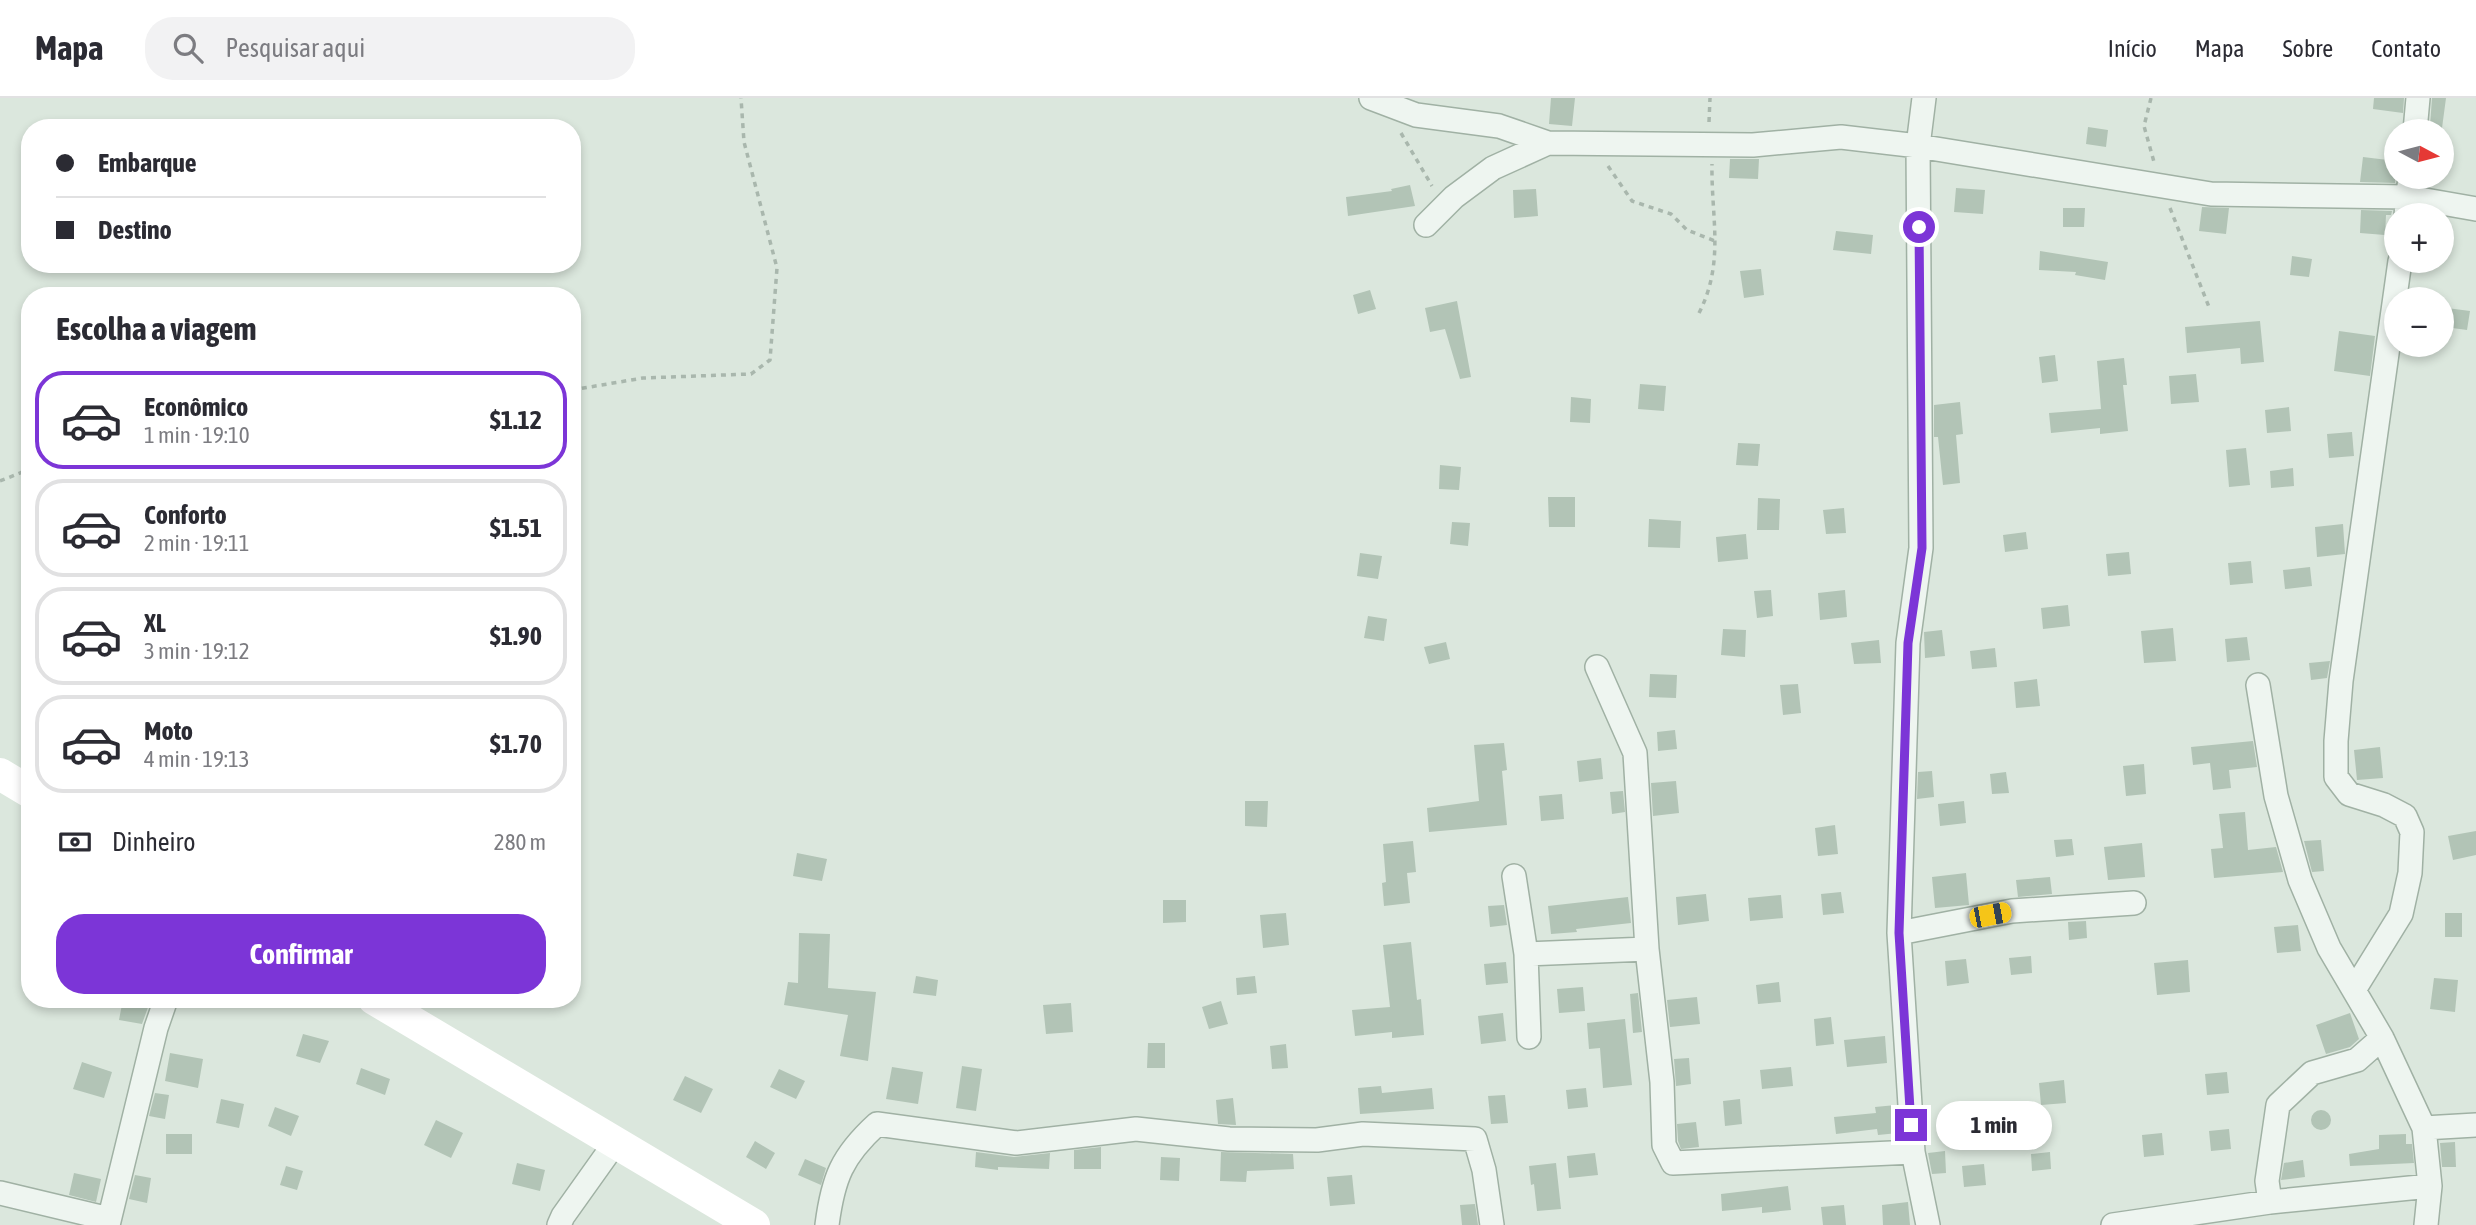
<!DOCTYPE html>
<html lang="pt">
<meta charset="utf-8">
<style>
:root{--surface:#fff;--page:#f2f2f3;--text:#2b2b33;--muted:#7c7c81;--line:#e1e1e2;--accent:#7c35d7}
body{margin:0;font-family:"Asap Condensed",sans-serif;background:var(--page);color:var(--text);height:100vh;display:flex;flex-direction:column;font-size:26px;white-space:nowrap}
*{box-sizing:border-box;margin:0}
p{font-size:23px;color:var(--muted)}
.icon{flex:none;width:38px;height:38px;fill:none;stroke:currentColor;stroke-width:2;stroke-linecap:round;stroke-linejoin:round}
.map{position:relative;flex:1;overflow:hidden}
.side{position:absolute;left:21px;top:189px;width:560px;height:721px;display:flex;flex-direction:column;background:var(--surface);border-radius:28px;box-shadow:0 4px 10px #0003}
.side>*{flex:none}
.guide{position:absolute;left:21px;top:21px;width:560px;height:154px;border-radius:28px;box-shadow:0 4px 10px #0003;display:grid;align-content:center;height:154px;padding:0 35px;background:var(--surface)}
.needle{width:46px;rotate:97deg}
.tools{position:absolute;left:2384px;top:21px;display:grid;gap:14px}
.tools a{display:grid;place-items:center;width:70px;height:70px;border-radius:50%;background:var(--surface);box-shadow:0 4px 10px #0003;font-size:35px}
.end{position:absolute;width:32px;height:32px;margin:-16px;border:9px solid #7c35d7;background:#fff;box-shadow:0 0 0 4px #fff}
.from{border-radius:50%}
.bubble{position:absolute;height:49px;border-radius:24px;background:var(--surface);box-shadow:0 4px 10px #0003;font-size:23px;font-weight:700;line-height:49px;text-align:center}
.car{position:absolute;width:21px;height:42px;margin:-21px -10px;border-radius:9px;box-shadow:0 0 5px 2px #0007;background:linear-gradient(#f5c518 24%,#345 0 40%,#f5c518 0 76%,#345 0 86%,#f5c518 0)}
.guide b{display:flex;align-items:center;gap:24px;height:66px;font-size:26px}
.guide b+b{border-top:2px solid var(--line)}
.guide i{width:18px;height:18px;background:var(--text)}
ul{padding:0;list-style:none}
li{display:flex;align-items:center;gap:21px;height:98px;margin:0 14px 10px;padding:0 21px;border:4px solid var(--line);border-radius:28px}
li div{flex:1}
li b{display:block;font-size:26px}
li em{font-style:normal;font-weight:700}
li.on{border-color:var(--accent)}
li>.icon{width:63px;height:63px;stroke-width:1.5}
h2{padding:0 35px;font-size:32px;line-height:84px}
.pay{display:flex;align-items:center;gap:18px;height:77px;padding:0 35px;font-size:26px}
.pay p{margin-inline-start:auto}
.primary-button{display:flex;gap:14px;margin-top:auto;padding:14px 35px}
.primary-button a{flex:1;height:80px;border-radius:28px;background:var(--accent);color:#fff;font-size:28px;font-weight:700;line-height:80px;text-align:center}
header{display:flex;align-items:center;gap:42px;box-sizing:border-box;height:98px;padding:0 35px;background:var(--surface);border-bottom:2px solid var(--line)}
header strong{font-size:33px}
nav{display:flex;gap:38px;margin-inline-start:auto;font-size:24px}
.search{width:490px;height:63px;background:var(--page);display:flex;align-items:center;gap:18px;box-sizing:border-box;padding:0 24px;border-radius:28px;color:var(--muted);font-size:26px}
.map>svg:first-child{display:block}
.building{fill:#b2c4b6}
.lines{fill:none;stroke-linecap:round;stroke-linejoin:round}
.street-casing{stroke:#a0b1a4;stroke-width:26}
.path{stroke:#a9b7ad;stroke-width:3.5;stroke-dasharray:5 5;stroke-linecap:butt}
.street{stroke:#eef5f0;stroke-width:23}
.secondary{stroke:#fff;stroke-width:32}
.route{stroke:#7c35d7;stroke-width:9}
</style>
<header>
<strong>Mapa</strong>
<div class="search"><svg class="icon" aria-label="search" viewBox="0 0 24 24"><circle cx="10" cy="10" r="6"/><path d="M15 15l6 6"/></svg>Pesquisar aqui</div>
<nav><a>Início</a><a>Mapa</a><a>Sobre</a><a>Contato</a></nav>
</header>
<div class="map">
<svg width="2476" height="1127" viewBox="0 0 2476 1127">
<rect width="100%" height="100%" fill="#dbe7dd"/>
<path class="building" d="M1551,0H1575L1572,28L1549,26Z
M2374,0H2404L2403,15L2373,11Z
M2432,0H2446L2442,30L2430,28Z
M2088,29L2108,32L2106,49L2086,46Z
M2363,59L2396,63L2395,85L2360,84Z
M1730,61H1759L1758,81L1729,80Z
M1410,87L1415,108L1348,118L1346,99L1392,93L1391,91Z
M1956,90L1985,92L1983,116L1954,114Z
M1536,91L1538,118L1514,120L1513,92Z
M2202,109L2229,110L2226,136L2199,133Z
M2063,110H2085L2084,129H2063Z
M2361,112L2392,113L2391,117H2386L2385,137L2360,135Z
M1836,133L1873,137L1871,156L1833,152Z
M2040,153L2108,164L2105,182L2075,177L2076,174L2039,172Z
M2292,158L2312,161L2309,179L2290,177Z
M1761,171L1764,197L1744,200L1740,173Z
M1370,192L1376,211L1358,216L1353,197Z
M1457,203L1471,279L1460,281L1445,231L1430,234L1425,210Z
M2447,210L2470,213L2467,232L2445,229Z
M2260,223L2264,264L2241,266L2240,250L2187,255L2185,229Z
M2339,233L2375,238L2370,278L2334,273Z
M2055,257L2058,283L2042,285L2039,259Z
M2124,260L2127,287H2123L2128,333L2100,336V330L2051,335L2049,315L2101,311L2097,263Z
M2196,276L2199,304L2171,306L2169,278Z
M1640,286L1666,288L1664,313L1638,311Z
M1571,299L1591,301L1590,325L1570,324Z
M1960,304L1963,336L1956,337L1960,385L1943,387L1938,339H1934V307Z
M2289,309L2291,333L2267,335L2265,312Z
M2352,334L2354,358L2329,360L2327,336Z
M1738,345L1760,346L1758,368L1736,367Z
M2246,350L2250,387L2229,389L2226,352Z
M1440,367L1461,369L1459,392L1439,391Z
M2293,370L2294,388L2271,390L2270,373Z
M1548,399H1575V429H1549Z
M1758,400L1780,401L1779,432H1757Z
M1844,410L1846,435L1826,436L1823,412Z
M1649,421L1681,423L1680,450L1648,449Z
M1452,424L1470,425L1468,448L1450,446Z
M2343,426L2345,456L2317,459L2315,429Z
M2026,434L2028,451L2005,454L2003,437Z
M1746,436L1748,461L1718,464L1716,439Z
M2129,454L2131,476L2108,478L2106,456Z
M1360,455L1382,458L1378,481L1357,478Z
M2251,463L2253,485L2230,487L2228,465Z
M2310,469L2312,488L2285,491L2283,472Z
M1771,492L1773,518L1757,520L1754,493Z
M1845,492L1847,519L1820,522L1818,495Z
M2068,507L2070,528L2043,531L2041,510Z
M1368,518L1387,521L1384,543L1364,540Z
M2173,530L2176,563L2144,565L2141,533Z
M1723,531L1746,532L1745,559L1721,557Z
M1942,532L1945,558L1925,560L1924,534Z
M2247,539L2250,562L2227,564L2225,541Z
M1879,542L1881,565L1854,566L1851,545Z
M1446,544L1450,561L1429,566L1424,549Z
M1995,550L1997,569L1972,571L1970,553Z
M2330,563L2327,580L2311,582L2309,565Z
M1650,576L1677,577L1676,600L1649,599Z
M2037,581L2040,608L2016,610L2014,584Z
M1798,586L1801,615L1783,617L1780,587Z
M1675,632L1677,651L1658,653L1657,634Z
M2253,643L2257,669L2229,672L2231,690L2213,692L2210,665L2193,667L2191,649Z
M1504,645L1507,672L1502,673L1507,727L1429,734L1427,710L1479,703L1474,647Z
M2380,649L2383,680L2357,682L2354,652Z
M1601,660L1603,681L1579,684L1577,663Z
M2144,666L2146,696L2126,698L2123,668Z
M1932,673L1934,699L1917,701L1918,674Z
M2006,674L2009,695L1992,696L1990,676Z
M1676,683L1679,715L1653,718L1651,685Z
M1623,693L1625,714L1612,716L1610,694Z
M1562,696L1564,721L1541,723L1539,698Z
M1245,703H1268L1267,729L1245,728Z
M1964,703L1966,725L1940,728L1938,706Z
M2245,714L2248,752L2276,749L2283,774L2214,780L2211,751L2223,750L2219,716Z
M1835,727L1838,756L1818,758L1815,730Z
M2476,733V757L2453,762L2448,738Z
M2072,741L2074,757L2056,759L2054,742Z
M2321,742L2324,773L2312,774L2304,743Z
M1413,743L1416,774L1407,775L1410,805L1384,808L1382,785L1386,784L1383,746Z
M2142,745L2145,779L2108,782L2104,749Z
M797,755L827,761L822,783L793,778Z
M1966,775L1969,807L1935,810L1932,779Z
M2050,779L2052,796L2018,799L2016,782Z
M1841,794L1844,815L1823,817L1821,796Z
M1706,796L1709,823L1678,827L1676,799Z
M1781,797L1783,820L1750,823L1748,800Z
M1628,799L1631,825L1576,831L1577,834L1551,836L1548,808Z
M1163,802H1186V824L1163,825Z
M1504,807L1507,827L1490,829L1488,808Z
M1286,815L1289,847L1263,850L1260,817Z
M2445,815H2462V839H2445Z
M2086,823L2087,840L2069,842L2068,824Z
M2298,827L2301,853L2277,855L2274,829Z
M799,835L830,836L828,890L876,894L868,963L840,958L848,917L784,907L788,884L798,885Z
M1411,844L1417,902L1421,901L1424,937L1392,940V934L1355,938L1352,912L1390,909L1383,847Z
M2031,858L2032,875L2011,877L2009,860Z
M1966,861L1969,885L1947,888L1945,863Z
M2188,862L2190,894L2157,897L2154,865Z
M1506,864L1508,885L1486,887L1484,866Z
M916,878L938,882L936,898L913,895Z
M1255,878L1257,895L1237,897L1236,880Z
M2434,880L2458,882L2455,914L2430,911Z
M1779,884L1781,904L1758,906L1756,887Z
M1583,889L1585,913L1559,915L1557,891Z
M1638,895L1642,934L1633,935L1630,896Z
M1697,899L1700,926L1670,929L1667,902Z
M123,901H151L142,926L119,922Z
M1221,903L1228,926L1209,931L1202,909Z
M1071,905L1073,934L1046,936L1043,907Z
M1503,915L1506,943L1481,946L1478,918Z
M2350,915L2359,941L2350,949L2326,956L2316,927Z
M1831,919L1834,946L1816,948L1814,921Z
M1625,921L1632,987L1603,990L1600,950L1589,951L1587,925Z
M303,936L329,943L320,965L296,958Z
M1885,938L1887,965L1847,969L1844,942Z
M1148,945H1165V970H1147Z
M1286,946L1288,970L1272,971L1270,948Z
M170,955L203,961L198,990L165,983Z
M1689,960L1691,986L1676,988L1674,961Z
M82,964L112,974L104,1000L73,991Z
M962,968L982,971L976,1013L956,1010Z
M892,969L923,974L918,1006L886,1001Z
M1791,969L1793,988L1762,991L1760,972Z
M361,970L390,981L385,997L356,986Z
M779,971L805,983L796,1001L770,989Z
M2227,974L2229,995L2207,997L2205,976Z
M685,978L713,991L701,1015L673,1002Z
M2064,982L2066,1005L2041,1007L2039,985Z
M1381,988L1382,995L1432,990L1434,1011L1360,1016L1358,990Z
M1586,990L1588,1009L1568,1011L1566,992Z
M155,995L169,997L165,1021L149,1018Z
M1505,997L1508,1025L1491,1026L1488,998Z
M1233,1000L1236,1027L1218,1026L1216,1002Z
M221,1001L244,1006L239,1030L216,1025Z
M1740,1001L1742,1026L1725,1028L1723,1003Z
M1896,1007L1898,1035L1878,1037L1877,1031L1836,1036L1834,1019L1876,1015L1875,1009Z
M1988,1008L1991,1032L1971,1034L1968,1009Z
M275,1009L299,1018L291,1038L268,1028Z
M2311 1022a10 10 0 1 1 20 0a10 10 0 1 1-20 0Z
M436,1022L463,1035L451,1060L424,1047Z
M1696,1024L1699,1049L1681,1051L1678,1043L1677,1026Z
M2229,1031L2231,1051L2211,1053L2209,1033Z
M2162,1035L2164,1057L2144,1059L2142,1037Z
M166,1036H192V1056H166Z
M2406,1036V1046H2412L2414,1065L2350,1068L2349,1056L2379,1051V1037Z
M755,1043L775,1055L766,1071L746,1059Z
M2455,1044L2456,1069H2442L2440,1045Z
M1101,1049V1071H1074V1052Z
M1945,1053L1946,1075L1932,1076L1928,1055Z
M976,1054L1014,1059L1050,1055L1049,1071L998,1069V1072L975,1069Z
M1221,1054L1293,1056L1294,1071L1247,1073L1246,1084L1220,1083Z
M2050,1054L2051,1071L2032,1073L2031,1056Z
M1595,1055L1598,1077L1569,1080L1567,1058Z
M1161,1059L1180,1060L1179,1083L1160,1082Z
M805,1061L826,1070L821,1087L798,1077Z
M2303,1062L2305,1079L2281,1082L2284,1065Z
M517,1065L545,1072L540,1093L512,1086Z
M1556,1065L1561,1111L1537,1113L1534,1086L1531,1087L1529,1068Z
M1984,1066L1986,1087L1964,1089L1962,1068Z
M286,1068L303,1073L297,1092L280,1087Z
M74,1075L101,1081L96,1104L69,1097Z
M135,1077L151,1080L147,1105L129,1101Z
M1352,1077L1355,1106L1330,1108L1327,1079Z
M1788,1088L1791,1112L1762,1115V1109L1722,1113L1721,1096Z
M1908,1104L1910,1127H1883L1882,1107Z
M1475,1106L1478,1127H1462L1460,1107Z
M1844,1107L1846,1127H1823L1821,1109Z"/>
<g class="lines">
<defs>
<path id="street" d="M1371,0L1416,17L1499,28L1548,45L1753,47L1841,39L1918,48L2211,96L2408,99L2476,111
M1924,0L1918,48L1921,450L1908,545L1899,835L1913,1054L1928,1127
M2415,33L2418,0
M2406,117L2410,79
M1426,127L1454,99L1493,70L1548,45
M1597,569L1635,655L1647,851L1662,984L1664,1047L1673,1065L1913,1054
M2258,587L2276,698L2300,782L2329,850L2382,940L2424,1030L2430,1088L2426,1127
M1514,778L1526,856L1529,939
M1899,835L2012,813L2134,805
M1526,856L1647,851
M2354,892L2401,816L2410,775L2412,734L2405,718L2384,707L2349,696L2336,679V643L2341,583L2400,163
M2424,1030L2476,1027
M0,1095L109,1121
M2270,1104L2267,1083L2278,1007L2312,975L2357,962L2382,940
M108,1127L156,930L166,901
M559,1127L563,1118L615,1045
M827,1127C833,1080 842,1058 877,1026L1016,1045L1136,1031L1229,1041L1317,1042L1363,1036L1475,1041L1484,1072L1492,1127
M2113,1127L2270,1104L2430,1088"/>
</defs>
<use href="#street" class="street-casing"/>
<path class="path" d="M2151,0L2144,28L2154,64
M1709,24L1710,0
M1401,35L1432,88
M1608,68L1632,103L1671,116L1687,132L1715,143
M2170,110L2209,209
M1699,215C1725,164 1711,120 1712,66
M572,292L643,280L751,276L770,262L777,170L744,44L741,0
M0,383L30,371"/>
<use href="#street" class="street"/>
<path class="secondary" d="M0,676L30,694
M374,901L754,1127"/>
</g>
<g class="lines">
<path class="route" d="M1911,1027L1899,835L1908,545L1922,450L1919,129"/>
</g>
</svg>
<div class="tools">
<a><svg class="needle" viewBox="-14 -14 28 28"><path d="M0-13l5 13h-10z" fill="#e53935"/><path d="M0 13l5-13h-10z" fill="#7c7c81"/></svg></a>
<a>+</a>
<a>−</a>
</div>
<i class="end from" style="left:1919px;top:129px"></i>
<i class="end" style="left:1911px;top:1027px"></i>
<div class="bubble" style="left:1936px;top:1003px;width:116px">1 min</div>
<i class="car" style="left:1990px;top:817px;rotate:79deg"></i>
<div class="guide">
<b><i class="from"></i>Embarque</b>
<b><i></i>Destino</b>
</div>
<section class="side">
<h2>Escolha a viagem</h2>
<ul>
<li class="on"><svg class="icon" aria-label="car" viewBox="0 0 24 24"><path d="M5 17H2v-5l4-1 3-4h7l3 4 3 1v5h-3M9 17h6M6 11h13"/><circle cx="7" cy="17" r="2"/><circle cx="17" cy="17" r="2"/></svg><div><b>Econômico</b><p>1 min · 19:10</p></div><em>$1.12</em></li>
<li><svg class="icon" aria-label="car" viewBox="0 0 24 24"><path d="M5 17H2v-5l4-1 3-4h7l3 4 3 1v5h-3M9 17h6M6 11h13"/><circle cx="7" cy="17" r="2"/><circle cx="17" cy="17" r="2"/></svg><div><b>Conforto</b><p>2 min · 19:11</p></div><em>$1.51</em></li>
<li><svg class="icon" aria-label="car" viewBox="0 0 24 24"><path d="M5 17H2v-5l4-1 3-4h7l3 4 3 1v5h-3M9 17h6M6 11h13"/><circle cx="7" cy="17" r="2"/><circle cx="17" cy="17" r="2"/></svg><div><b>XL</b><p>3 min · 19:12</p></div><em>$1.90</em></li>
<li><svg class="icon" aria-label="car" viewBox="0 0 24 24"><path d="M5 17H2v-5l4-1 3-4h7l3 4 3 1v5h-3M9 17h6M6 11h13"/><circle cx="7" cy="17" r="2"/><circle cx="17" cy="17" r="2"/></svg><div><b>Moto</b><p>4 min · 19:13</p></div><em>$1.70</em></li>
</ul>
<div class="pay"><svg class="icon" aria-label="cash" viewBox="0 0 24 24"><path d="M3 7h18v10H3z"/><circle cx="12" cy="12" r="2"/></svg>Dinheiro<p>280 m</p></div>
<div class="primary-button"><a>Confirmar</a></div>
</section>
</div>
